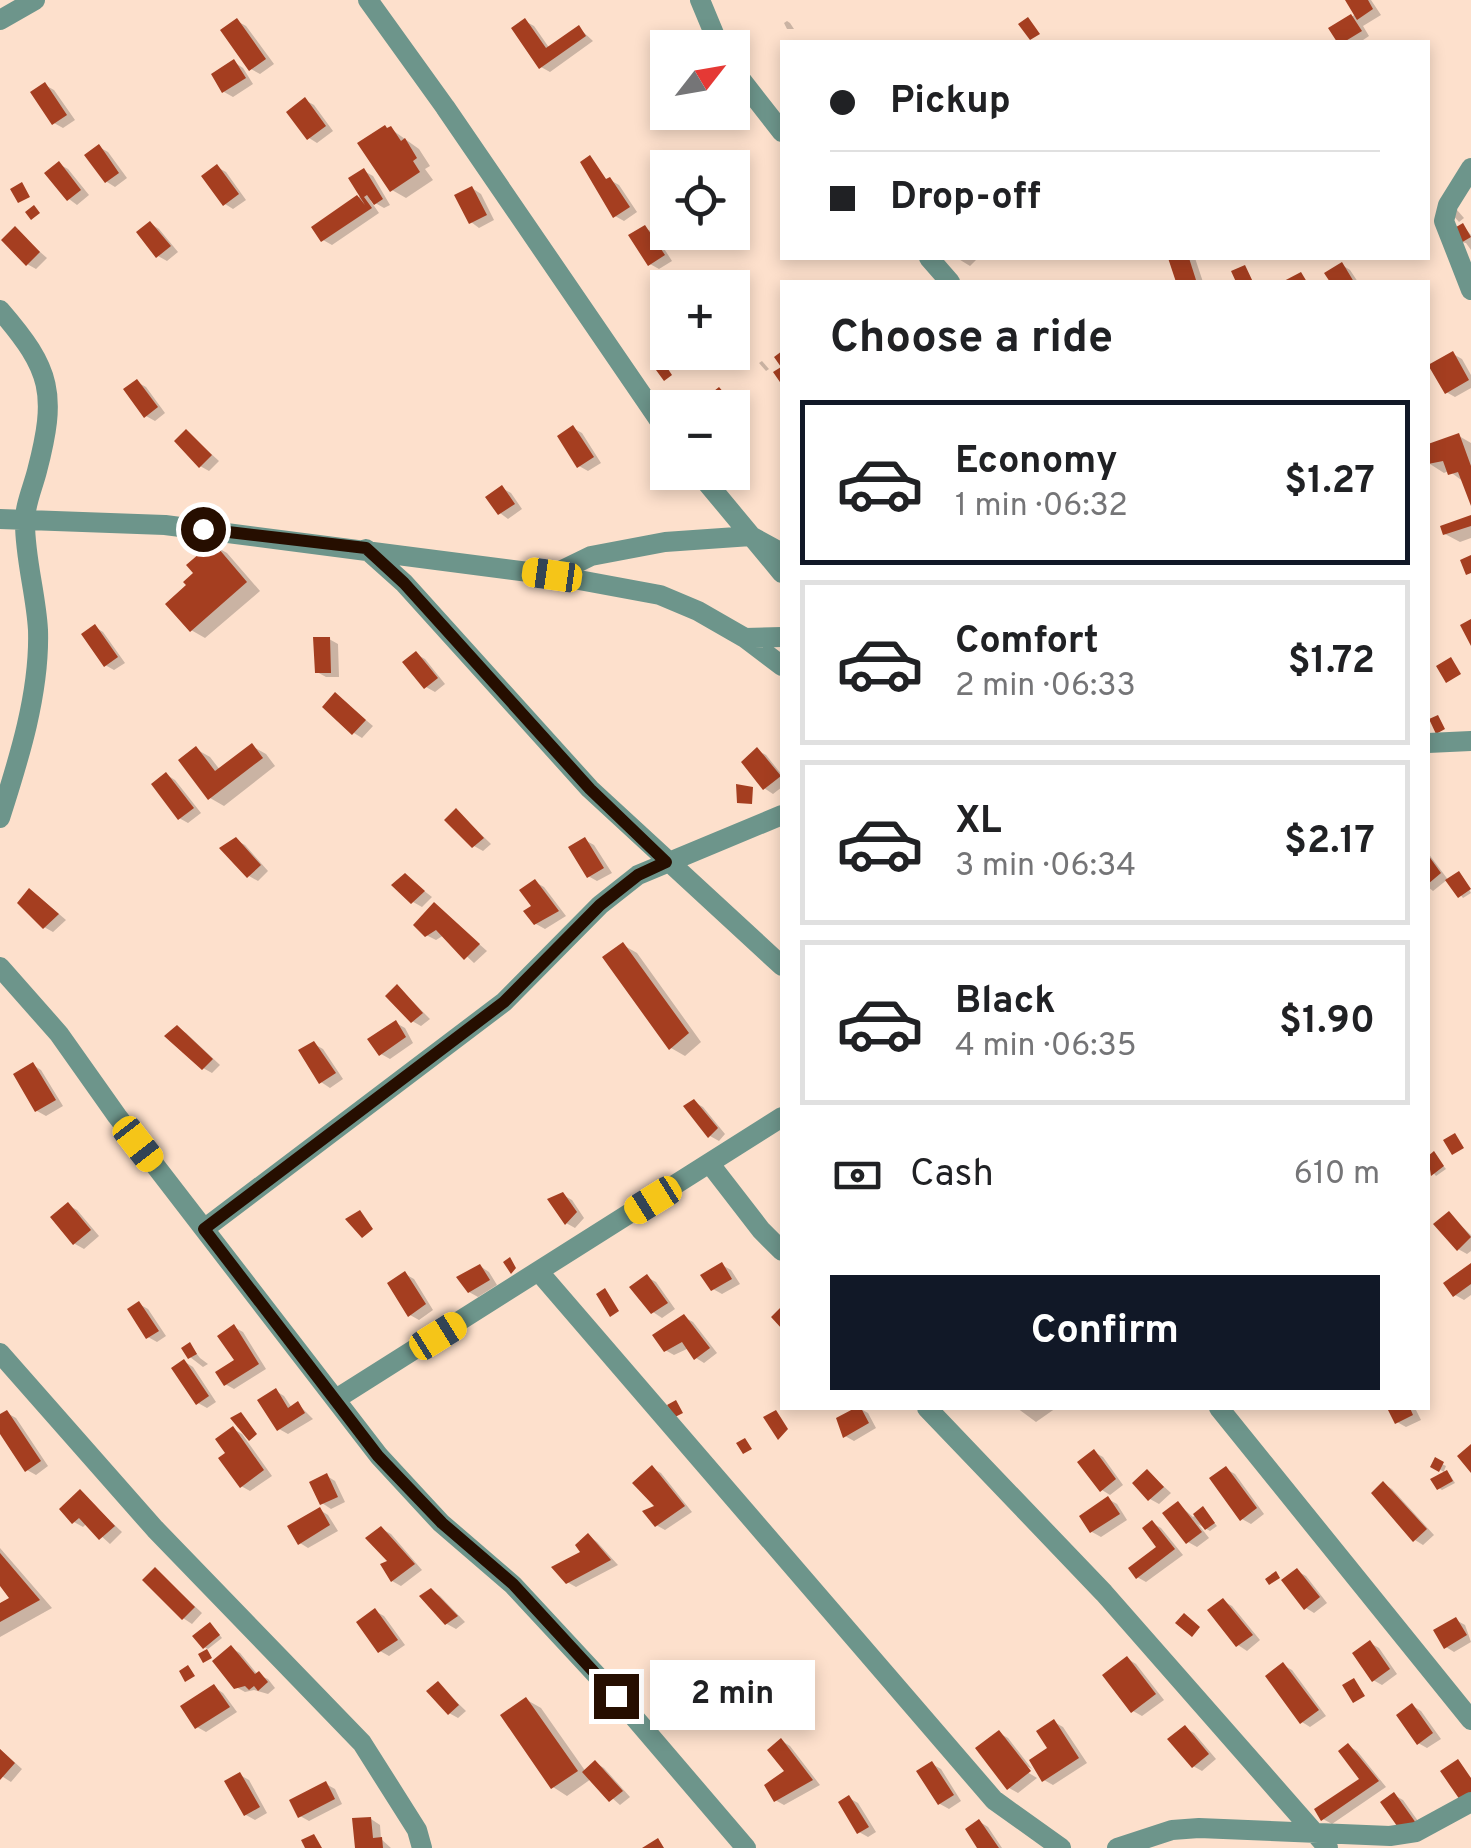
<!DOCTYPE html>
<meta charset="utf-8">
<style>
:root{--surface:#fff;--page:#f2f2f2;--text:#202124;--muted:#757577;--line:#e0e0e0;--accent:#111827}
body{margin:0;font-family:Overpass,sans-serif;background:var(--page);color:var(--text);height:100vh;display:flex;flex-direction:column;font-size:38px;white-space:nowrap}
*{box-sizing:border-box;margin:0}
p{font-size:32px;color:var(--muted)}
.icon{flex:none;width:55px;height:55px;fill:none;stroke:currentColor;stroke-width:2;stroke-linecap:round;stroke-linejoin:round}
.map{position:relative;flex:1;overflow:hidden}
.panel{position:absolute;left:780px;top:280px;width:650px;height:1130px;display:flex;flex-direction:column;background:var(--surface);border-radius:0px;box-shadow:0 5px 15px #0003}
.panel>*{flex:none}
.top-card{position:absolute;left:780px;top:40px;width:650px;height:220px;border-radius:0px;box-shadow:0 5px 15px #0003;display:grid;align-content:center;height:220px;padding:0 50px;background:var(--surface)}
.needle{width:65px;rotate:59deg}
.tools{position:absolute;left:650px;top:30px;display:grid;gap:20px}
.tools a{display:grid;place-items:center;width:100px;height:100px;border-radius:0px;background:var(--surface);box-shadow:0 5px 15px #0003;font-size:50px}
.end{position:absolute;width:45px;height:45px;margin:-22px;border:12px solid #260e00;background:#fff;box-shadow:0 0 0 5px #fff}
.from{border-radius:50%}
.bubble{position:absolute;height:70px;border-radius:0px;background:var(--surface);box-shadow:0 5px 15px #0003;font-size:32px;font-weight:700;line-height:70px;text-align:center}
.car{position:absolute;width:30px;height:60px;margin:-30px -15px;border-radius:12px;box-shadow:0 0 8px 2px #0007;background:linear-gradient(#f5c518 24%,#345 0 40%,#f5c518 0 76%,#345 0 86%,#f5c518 0)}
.top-card b{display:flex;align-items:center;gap:35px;height:95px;font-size:38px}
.top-card b+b{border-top:2px solid var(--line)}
.top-card i{width:25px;height:25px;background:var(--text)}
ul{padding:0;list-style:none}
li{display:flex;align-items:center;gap:30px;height:165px;margin:0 20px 15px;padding:0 30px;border:5px solid var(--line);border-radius:0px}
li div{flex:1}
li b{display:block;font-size:38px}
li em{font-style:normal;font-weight:700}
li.on{border-color:var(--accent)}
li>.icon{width:90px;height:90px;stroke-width:1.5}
h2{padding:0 50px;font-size:45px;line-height:120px}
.pay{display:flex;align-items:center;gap:25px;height:110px;padding:0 50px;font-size:38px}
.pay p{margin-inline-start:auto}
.cta{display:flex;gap:20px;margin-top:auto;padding:20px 50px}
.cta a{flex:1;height:115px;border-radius:0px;background:var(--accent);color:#fff;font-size:40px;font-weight:700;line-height:115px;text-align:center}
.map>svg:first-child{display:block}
.shadow{fill:#0003}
.building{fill:#a53e20}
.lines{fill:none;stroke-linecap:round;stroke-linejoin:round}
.minor{stroke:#6d958b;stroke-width:20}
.route{stroke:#260e00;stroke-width:12}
</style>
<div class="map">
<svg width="1471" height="1848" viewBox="0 0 1471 1848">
<rect width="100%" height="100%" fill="#fde0cc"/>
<path class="shadow" d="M1348,0H1371L1381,15L1363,26L1369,36L1360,42H1340L1332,29L1356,14Z
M237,21L246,26L274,64L260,74L251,69Z
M525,21L534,26L550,49L579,28L593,41L550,72L541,67Z
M787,21L790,23L794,29H787L784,23Z
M234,62L243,68L253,84L233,97L224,92Z
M45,85L54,90L75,120L63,128L54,123Z
M305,100L314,105L333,131L317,143L309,138Z
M391,129L419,149L430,166L425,169L433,180L406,198L392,190Z
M99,147L108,152L127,178L115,187L107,182Z
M590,158L607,181L610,180L619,185L637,212L624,221L615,216Z
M59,164L68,169L89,195L77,205L69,199Z
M217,167L226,172L246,200L233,209L225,204Z
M364,171L373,176L390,205L384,208L370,200L379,213L332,245L323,240L314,227L362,195Z
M472,188L481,194L494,220L479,228L471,222Z
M1457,210L1464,218L1459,222L1451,213Z
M151,224L159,229L178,252L167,261L158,256Z
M1463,226L1471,235V250L1466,243L1461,242Z
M645,228L654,233L672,261L659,269L650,264Z
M15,230L47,258L36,269L27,264Z
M957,258H973L976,260L970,266Z
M1171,258H1195L1203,282H1179Z
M1342,265L1350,270L1358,282H1333L1327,274Z
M1453,354L1462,359L1471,375V388L1455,397L1446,392Z
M762,361L769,369L766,371L759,363Z
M137,382L146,387L165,413L155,421L146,416Z
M720,390L728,395L748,419L737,429L732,426V408Z
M573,428L582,433L601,463L588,471L579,466Z
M187,432L219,461L209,471L200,466Z
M1459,436L1471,443V500L1464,482L1449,471L1444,473L1430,464L1428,456V447Z
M502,488L511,493L522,509L508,519L500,513Z
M1471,518V538L1460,542L1445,534Z
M213,545L227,553L260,591L205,638L191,630L196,573Z
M95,627L103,632L125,663L114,670L105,665Z
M329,639L338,644L339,677H326L317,672Z
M416,654L425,659L445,684L435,692L426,687Z
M336,695L373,726L362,738L354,733Z
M252,746L266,754L275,766L224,806L210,798L196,749L210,757L220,770Z
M757,750L766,755L782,775V787L773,794L764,788Z
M167,775L175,780L201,813L188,823L179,818Z
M457,811L491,844L483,851L474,846Z
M236,840L245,845L268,871L258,881L249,876Z
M585,840L594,845L612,873L597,881L588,876Z
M1428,853L1449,881L1462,876L1471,893L1463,898L1448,879L1433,891L1428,887Z
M405,876L432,897L422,907L413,902Z
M535,882L544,887L566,916L545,929L536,924Z
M38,896L66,920L53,932L44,927Z
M435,905L487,951L474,963L444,935L436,940L426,935Z
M623,945L637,953L701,1042L685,1056L671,1048Z
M398,987L430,1019L421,1026L412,1021Z
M396,1023L405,1028L413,1043L390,1059L381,1054Z
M177,1028L186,1033L220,1065L212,1073L203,1068Z
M314,1044L323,1049L343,1079L330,1088L321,1082Z
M33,1065L41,1070L63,1106L46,1116L37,1111Z
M694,1102L703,1107L725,1134L719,1141L710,1136Z
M1434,1154L1446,1169L1436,1176L1428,1166V1159Z
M563,1195L572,1200L584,1218L575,1228L566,1223Z
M68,1205L77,1210L99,1236L84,1249L75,1244L53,1217Z
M1449,1214L1471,1235V1251L1467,1254L1458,1249Z
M722,1265L731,1270L740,1284L722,1294L713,1289Z
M480,1266L489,1272L497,1285L478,1297L469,1292Z
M1471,1266V1295L1464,1300L1455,1295Z
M405,1274L414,1279L433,1310L419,1320L410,1315Z
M647,1277L656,1282L675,1309L662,1318L653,1312Z
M139,1304L148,1309L166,1336L157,1342L148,1337Z
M684,1317L693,1322L717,1353L704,1363L696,1358L689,1348L674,1355L665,1350Z
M234,1327L243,1332L266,1369L234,1389L225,1384L237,1361Z
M190,1345L200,1358L208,1364L203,1367L190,1357Z
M185,1362L193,1367L216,1402L207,1408L198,1403Z
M276,1391L284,1396L292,1408L298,1404L313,1419L288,1434L279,1429Z
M859,1408L868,1413L876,1428L854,1441L845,1436Z
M1017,1408H1056L1036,1422Z
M1390,1408H1415L1421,1420L1406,1427L1397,1422Z
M7,1413L16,1418L48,1466L36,1475L27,1470L0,1429V1417Z
M233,1429L242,1434L272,1476L250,1491L241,1486L228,1453Z
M1094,1452L1103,1457L1123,1485L1110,1495L1102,1490Z
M1436,1461L1446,1466L1444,1471L1450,1475L1455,1483L1442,1490L1439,1488L1446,1473L1433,1466Z
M652,1468L661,1473L692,1512L665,1530L656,1525L659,1507Z
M1226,1469L1235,1474L1264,1514L1251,1524L1242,1519Z
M1148,1472L1171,1493L1159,1504L1150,1499Z
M327,1476L335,1481L345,1502L331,1509L322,1503Z
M1384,1484L1392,1489L1434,1535L1423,1545L1415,1540Z
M80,1492L122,1532L110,1544L87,1523L83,1527L74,1522Z
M1108,1499L1117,1504L1127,1520L1101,1537L1092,1532Z
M1178,1504L1193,1517L1203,1509L1217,1526L1210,1531L1198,1524L1209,1538L1197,1547L1188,1542Z
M320,1510L328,1515L338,1531L308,1548L300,1543Z
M1152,1523L1161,1528L1183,1555L1146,1582L1137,1577L1160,1547Z
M382,1529L391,1534L422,1570L401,1586L392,1581L391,1562Z
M589,1536L597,1542L618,1565L576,1587L567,1582Z
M0,1548L52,1608L0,1637V1606L13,1598L0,1583Z
M156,1570L202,1613L192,1624L183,1618Z
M1297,1571L1306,1576L1327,1603L1314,1613L1306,1608Z
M432,1591L440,1596L465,1622L456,1629L447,1624Z
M1223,1601L1232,1606L1260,1640L1247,1651L1238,1645Z
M375,1611L384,1616L405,1645L389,1656L380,1651Z
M1456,1620L1465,1625L1471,1642L1454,1652L1446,1647Z
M214,1628L222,1638L208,1649L204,1647Z
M1370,1643L1379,1648L1397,1674L1382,1685L1373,1680Z
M231,1648L240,1653L258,1675L268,1679L275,1688L268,1694L254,1690L245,1692L236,1687Z
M1128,1659L1136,1664L1164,1700L1142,1716L1133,1711Z
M1283,1665L1292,1670L1326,1716L1310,1727L1302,1722Z
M729,1679L738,1684L758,1714L746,1721L738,1716Z
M438,1684L466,1711L458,1718L449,1713Z
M214,1687L223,1693L237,1712L206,1732L197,1727Z
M527,1700L541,1708L586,1772L596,1763L604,1768L630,1797L620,1805L591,1779L567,1796L553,1787Z
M1413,1706L1421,1711L1441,1739L1427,1748L1418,1743Z
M1054,1722L1063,1727L1087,1763L1053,1785L1044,1780Z
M1185,1728L1194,1733L1216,1759L1202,1771L1193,1766Z
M999,1733L1008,1738L1032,1769L1021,1763L1019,1767L1037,1778L1018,1793L1009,1788Z
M782,1741L790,1746L820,1785L784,1805L775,1800L788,1772Z
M1348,1746L1357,1751L1386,1787L1332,1824L1323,1819L1362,1779Z
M0,1749L22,1769L11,1782L0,1775Z
M932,1764L941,1769L961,1801L949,1809L940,1804Z
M240,1775L249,1780L267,1813L255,1820L246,1815Z
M326,1784L335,1789L342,1804L309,1821L300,1816Z
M1394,1795L1403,1800L1423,1828L1413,1836Z
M849,1798L858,1803L876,1832L868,1837L859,1832Z
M371,1819L380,1825L381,1839L391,1848H357Z
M980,1822L988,1827L1002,1848H980Z"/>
<path class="building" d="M1345,0H1368L1373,9L1357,20Z
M1351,14L1362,31L1344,42H1337L1328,28Z
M1028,17L1040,34L1030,40L1018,24Z
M237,18L266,59L249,71L220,30Z
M525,18L546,48L579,25L586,36L539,69L511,28Z
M234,59L246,78L222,93L211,74Z
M45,82L67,115L52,125L30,92Z
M305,97L326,126L307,140L286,112Z
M385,125L387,128L391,126L401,141L405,138L417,158L413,161L420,172L390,192L357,143Z
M99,144L119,173L105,183L84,155Z
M590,155L606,179L610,177L630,207L613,218L580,162Z
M59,161L81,190L67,201L44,173Z
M217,164L239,194L223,206L201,176Z
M364,168L383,199L374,205L367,195L364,197L372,208L321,242L311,227L357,195L365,205L348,178Z
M22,182L30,197L18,203L10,189Z
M472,186L487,215L469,224L454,195Z
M34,205L40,213L31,220L25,212Z
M150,221L171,246L156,258L136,232Z
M1463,223L1471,237L1459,244L1451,230Z
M645,225L665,255L648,266L628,235Z
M15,226L40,252L26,266L1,240Z
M1168,258H1189L1196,280L1176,282Z
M1342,262L1354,282H1330L1324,273Z
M1245,265L1253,282H1236L1231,271Z
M1301,272L1307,282H1282Z
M782,351V385L773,372L781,367L774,357Z
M1453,351L1469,380L1445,394L1428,365Z
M674,352H682L689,361L676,370L667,357Z
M664,363L672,375L664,381L656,370Z
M137,379L158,407L144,418L123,389Z
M719,387L741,413L732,421V408H711L704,399Z
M573,425L594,457L577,468L557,436Z
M186,429L212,455L199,468L174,441Z
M1459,433L1471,466V506L1458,472L1448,475L1443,461L1428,464V444Z
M502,485L515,504L498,515L485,497Z
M1471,515V526L1443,535L1440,526Z
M213,542L247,582L190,632L165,604L186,585L183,582L193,573L186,565Z
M1471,555V573L1466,575L1460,560Z
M1471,619V646L1460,625Z
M95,624L118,657L104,667L81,634Z
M313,637H330L331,673H315Z
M416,651L438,678L424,689L402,662Z
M1451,657L1461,674L1446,683L1436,666Z
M335,692L366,720L352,735L322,707Z
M1438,715L1445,729L1436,734L1429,719Z
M252,743L263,758L208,800L178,760L196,746L215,771Z
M757,747L781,776L763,790L741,762Z
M166,772L194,808L178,820L151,784Z
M736,784L753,787L752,804L737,803Z
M456,808L484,838L472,848L444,820Z
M236,837L261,865L247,878L219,848Z
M585,837L604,868L587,878L568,847Z
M1428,855L1441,873L1428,884Z
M1459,871L1471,889L1458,898L1445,880Z
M405,873L425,891L411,904L391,885Z
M535,879L559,911L534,925L523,911L531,906L519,890Z
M29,888L59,914L43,929L17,903Z
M434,902L480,944L464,960L436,930L425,937L413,925Z
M623,942L689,1033L669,1050L602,957Z
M397,984L423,1013L411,1023L385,996Z
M396,1020L406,1037L379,1056L367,1039Z
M177,1025L213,1059L202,1070L164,1036Z
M314,1041L336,1073L319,1084L298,1050Z
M33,1062L56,1100L35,1112L13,1074Z
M694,1099L718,1128L708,1138L683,1106Z
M1455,1133L1464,1148L1452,1155L1443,1140Z
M1434,1151L1444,1166L1431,1176L1428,1156Z
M563,1192L577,1212L565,1225L547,1199Z
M68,1202L91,1230L73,1245L50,1217Z
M360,1210L373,1229L362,1238L345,1219Z
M1449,1211L1471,1237L1457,1251L1433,1224Z
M510,1257L516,1268L511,1274L503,1262Z
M722,1262L732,1279L711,1291L700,1275Z
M1471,1263V1284L1453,1297L1443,1283Z
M480,1264L490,1280L468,1293L456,1277Z
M405,1271L426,1304L408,1317L387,1283Z
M647,1274L668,1303L651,1314L629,1287Z
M605,1288L619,1311L610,1317L596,1294Z
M139,1301L159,1331L146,1339L127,1309Z
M782,1306V1329L771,1317Z
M684,1314L710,1348L694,1360L682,1342L664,1352L652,1335Z
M234,1324L259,1364L224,1386L215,1372L234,1360L217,1336Z
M190,1342L197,1354L188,1359L181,1348Z
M184,1359L209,1396L196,1405L171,1368Z
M276,1388L288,1408L298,1401L305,1413L277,1431L257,1400Z
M676,1400L683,1413L675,1417L667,1405Z
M855,1408H861L869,1423L843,1438L836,1418Z
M1387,1408H1410L1413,1415L1395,1424Z
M7,1410L41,1461L25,1472L0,1434V1414Z
M776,1410L788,1429L778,1440L763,1417Z
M241,1412L257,1434L249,1441L230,1418Z
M233,1426L264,1470L240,1488L218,1458L225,1453L215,1439Z
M745,1438L752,1449L743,1454L736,1443Z
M1471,1444V1473L1457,1456Z
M1094,1449L1116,1479L1100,1492L1077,1462Z
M1435,1457L1444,1462L1439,1472L1430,1467Z
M652,1465L685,1506L655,1527L642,1511L654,1506L632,1483Z
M1226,1466L1257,1508L1240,1521L1209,1478Z
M1147,1469L1164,1487L1148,1501L1132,1483Z
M1447,1470L1453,1481L1437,1490L1430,1479Z
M327,1473L338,1497L320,1505L309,1482Z
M1383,1481L1427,1529L1413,1542L1371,1493Z
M80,1489L115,1526L99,1540L79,1518L72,1524L59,1509Z
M1108,1496L1120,1514L1090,1533L1079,1516Z
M1178,1501L1202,1532L1186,1544L1162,1513Z
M1203,1506L1215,1523L1205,1530L1193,1514Z
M320,1507L330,1525L298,1545L287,1526Z
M1152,1520L1175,1549L1136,1579L1128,1568L1156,1547L1142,1528Z
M381,1526L415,1564L391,1582L380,1564L387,1561L365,1538Z
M588,1533L611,1560L566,1584L551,1567L580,1552L575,1545Z
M0,1553L40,1600L0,1622V1603L9,1598L0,1586Z
M155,1567L195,1607L182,1620L142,1580Z
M1297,1568L1320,1597L1304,1610L1281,1580Z
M1276,1571L1280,1578L1269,1585L1265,1579Z
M431,1588L458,1616L445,1625L419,1596Z
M1223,1598L1253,1635L1236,1647L1207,1610Z
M375,1608L398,1640L378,1653L356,1622Z
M1184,1613L1200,1627L1192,1637L1175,1623Z
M1456,1617L1467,1635L1444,1649L1433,1630Z
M210,1622L220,1635L203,1649L192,1636Z
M1370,1640L1390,1669L1372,1682L1352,1653Z
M231,1645L255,1674L259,1671L268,1682L258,1691L254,1686L249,1690L245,1686L234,1689L212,1661Z
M207,1649L212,1658L203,1663L198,1654Z
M1127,1656L1156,1694L1131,1713L1102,1675Z
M1283,1662L1319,1710L1300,1724L1265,1676Z
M188,1665L195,1676L185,1682L179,1671Z
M729,1676L750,1709L736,1718L715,1685Z
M1354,1678L1365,1696L1353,1703L1342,1685Z
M438,1681L459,1705L448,1715L426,1691Z
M214,1684L230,1707L195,1729L180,1706Z
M526,1697L578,1771L551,1789L500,1715Z
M1412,1703L1433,1733L1417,1745L1396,1715Z
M1054,1719L1079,1758L1042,1782L1029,1760L1047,1748L1036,1731Z
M1185,1725L1209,1754L1192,1768L1167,1739Z
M999,1730L1031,1771L1007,1790L975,1748Z
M781,1738L813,1780L774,1802L764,1785L784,1771L767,1750Z
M1348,1743L1379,1781L1321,1821L1314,1809L1359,1779L1338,1751Z
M0,1749L15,1763L0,1780Z
M1458,1759L1471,1778V1793L1460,1800L1440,1771Z
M595,1760L623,1791L609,1802L582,1772Z
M932,1761L954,1795L938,1805L916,1771Z
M240,1772L260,1807L244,1816L224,1781Z
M326,1781L335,1799L298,1818L289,1800Z
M1394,1792L1416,1823L1402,1833L1380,1802Z
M849,1795L869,1827L857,1834L838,1802Z
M371,1817L373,1838L382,1837L383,1848H355L352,1818Z
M979,1819L999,1848H977L965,1829Z
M314,1834L322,1848H305L301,1840Z
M658,1838L664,1848H642Z"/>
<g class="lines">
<path class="minor" d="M368,0L445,107L668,433
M700,0L720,48
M0,20L35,0
M732,68L782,132
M1471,168L1448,205L1444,221L1471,290
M929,258L950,282
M0,310C52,370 57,394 37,471C33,487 24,507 25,523C25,559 36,594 38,630C40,692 19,759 0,818
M698,472L782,573
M0,519L165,525L552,575L660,595L698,611L745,638L782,666
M366,549L404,583L590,789L782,966
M552,575L591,556L665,542L751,536L782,553
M745,638L782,637
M1428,743L1471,741
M0,967L59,1034L117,1116L379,1456L441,1523L513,1585L616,1696L746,1848
M710,1164L761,1230L782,1251
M204,1229L504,1002L600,905L638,875L782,815
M539,1272L994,1800L1061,1848
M0,1353L155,1529L362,1743L417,1830L422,1848
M336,1399L782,1117
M927,1408L1104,1593L1328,1848
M1219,1408L1471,1720
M1117,1848L1172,1830L1199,1828L1390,1836L1416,1832L1471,1802"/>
</g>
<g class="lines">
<path class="route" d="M203,529L366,548L404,583L590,789L666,862L638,875L600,905L504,1002L204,1229L378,1456L442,1523L513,1584L616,1696"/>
</g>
</svg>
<div class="tools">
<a><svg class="needle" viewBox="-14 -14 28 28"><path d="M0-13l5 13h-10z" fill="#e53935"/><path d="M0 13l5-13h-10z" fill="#757577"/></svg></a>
<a><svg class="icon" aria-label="locate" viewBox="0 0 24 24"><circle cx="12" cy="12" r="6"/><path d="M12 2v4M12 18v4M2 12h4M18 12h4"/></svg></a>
<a>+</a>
<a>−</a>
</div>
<i class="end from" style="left:203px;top:529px"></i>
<i class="end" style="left:616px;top:1696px"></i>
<div class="bubble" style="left:650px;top:1660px;width:165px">2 min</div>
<i class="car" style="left:552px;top:575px;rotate:278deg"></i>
<i class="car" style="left:138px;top:1144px;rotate:142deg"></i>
<i class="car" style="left:653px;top:1200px;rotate:238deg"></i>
<i class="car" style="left:438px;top:1336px;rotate:58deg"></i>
<div class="top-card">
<b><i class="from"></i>Pickup</b>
<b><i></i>Drop-off</b>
</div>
<section class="panel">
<h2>Choose a ride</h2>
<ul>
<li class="on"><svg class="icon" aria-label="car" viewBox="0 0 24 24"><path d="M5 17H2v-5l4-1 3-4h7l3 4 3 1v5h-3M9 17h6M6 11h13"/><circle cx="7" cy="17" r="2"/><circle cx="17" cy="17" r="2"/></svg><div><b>Economy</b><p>1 min · 06:32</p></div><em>$1.27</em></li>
<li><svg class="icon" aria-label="car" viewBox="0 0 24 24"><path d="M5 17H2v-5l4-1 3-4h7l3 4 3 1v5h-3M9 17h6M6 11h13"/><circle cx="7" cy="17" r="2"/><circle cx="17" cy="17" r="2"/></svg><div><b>Comfort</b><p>2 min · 06:33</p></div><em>$1.72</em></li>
<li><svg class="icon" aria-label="car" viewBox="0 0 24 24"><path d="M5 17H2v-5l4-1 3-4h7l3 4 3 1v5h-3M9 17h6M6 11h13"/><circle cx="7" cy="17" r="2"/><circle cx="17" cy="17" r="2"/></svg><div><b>XL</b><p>3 min · 06:34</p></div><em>$2.17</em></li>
<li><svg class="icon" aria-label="car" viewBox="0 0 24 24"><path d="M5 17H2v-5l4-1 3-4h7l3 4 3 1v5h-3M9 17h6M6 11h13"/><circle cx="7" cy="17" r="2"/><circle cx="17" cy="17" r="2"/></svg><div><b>Black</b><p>4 min · 06:35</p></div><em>$1.90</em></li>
</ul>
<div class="pay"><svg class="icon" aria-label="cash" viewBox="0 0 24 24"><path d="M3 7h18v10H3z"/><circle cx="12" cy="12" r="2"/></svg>Cash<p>610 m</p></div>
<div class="cta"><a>Confirm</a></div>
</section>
</div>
